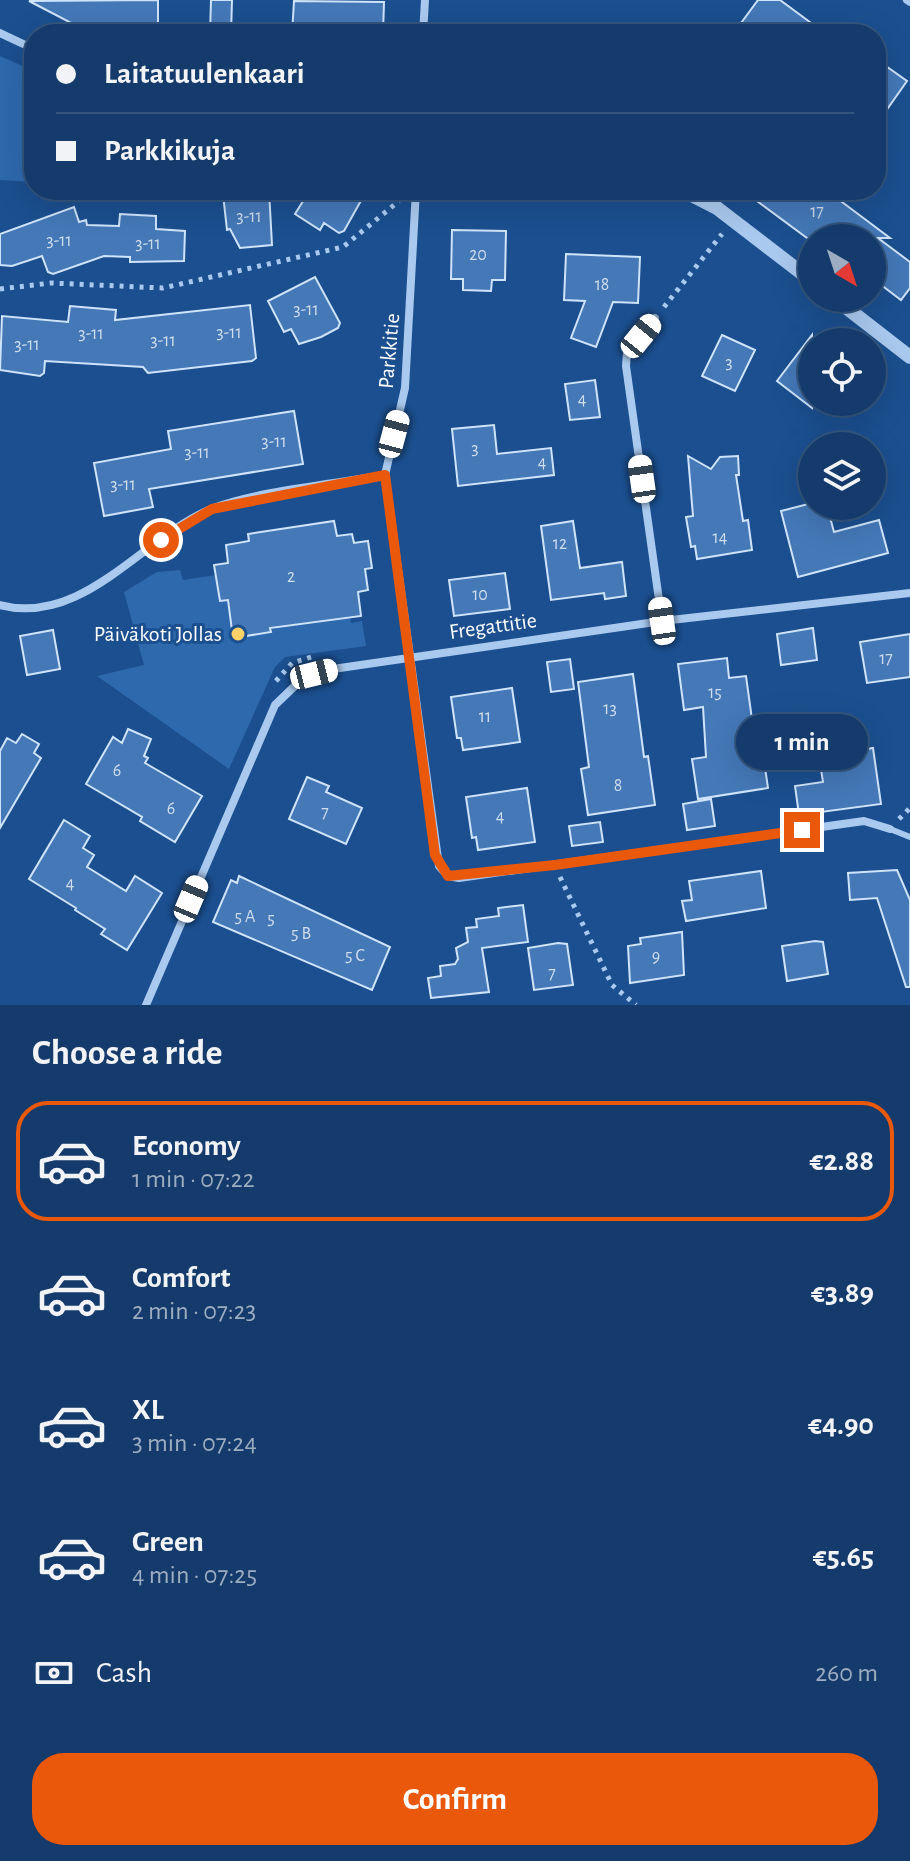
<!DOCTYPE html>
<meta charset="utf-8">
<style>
:root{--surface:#143b6b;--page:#1d4271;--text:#f1f3f6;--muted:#9dadc1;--line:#33557e;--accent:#ea580c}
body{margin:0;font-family:"Alegreya Sans",sans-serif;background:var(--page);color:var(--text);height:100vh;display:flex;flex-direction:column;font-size:30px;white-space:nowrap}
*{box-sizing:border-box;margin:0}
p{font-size:26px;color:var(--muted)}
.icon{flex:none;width:44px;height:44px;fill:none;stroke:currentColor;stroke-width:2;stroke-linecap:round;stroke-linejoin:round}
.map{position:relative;height:1005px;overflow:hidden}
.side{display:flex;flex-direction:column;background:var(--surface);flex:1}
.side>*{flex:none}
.hud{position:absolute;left:24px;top:24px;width:862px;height:176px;border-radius:32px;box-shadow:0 8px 32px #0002,0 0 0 2px var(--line);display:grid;align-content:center;height:176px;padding:0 32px;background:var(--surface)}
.needle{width:52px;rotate:141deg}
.fabs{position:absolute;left:798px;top:224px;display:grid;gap:16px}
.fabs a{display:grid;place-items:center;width:88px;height:88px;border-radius:50%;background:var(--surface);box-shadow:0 8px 32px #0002,0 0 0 2px var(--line);font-size:40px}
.end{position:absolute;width:36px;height:36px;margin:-18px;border:10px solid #ea580c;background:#fff;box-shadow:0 0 0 4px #fff}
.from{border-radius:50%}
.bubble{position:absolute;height:56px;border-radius:28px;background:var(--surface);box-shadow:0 8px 32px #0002,0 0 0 2px var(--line);font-size:26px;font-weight:600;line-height:56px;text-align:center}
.car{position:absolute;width:24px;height:48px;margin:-24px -12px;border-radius:10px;box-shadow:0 0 6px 2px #0007;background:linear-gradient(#fff 24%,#345 0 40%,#fff 0 76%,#345 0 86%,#fff 0)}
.hud b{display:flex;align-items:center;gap:28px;height:76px;font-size:30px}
.hud b+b{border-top:2px solid var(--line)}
.hud i{width:20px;height:20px;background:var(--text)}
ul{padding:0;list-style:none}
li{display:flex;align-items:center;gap:24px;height:120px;margin:0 16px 12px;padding:0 16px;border:4px solid transparent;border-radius:32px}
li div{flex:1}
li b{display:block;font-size:30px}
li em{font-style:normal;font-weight:600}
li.active{border-color:var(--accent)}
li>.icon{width:72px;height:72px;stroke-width:1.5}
h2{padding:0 32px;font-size:36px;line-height:96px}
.pay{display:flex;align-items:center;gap:20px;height:88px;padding:0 32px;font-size:30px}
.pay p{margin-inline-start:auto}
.button{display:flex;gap:16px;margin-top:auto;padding:16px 32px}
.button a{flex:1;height:92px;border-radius:32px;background:var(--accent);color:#fff;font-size:32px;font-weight:600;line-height:92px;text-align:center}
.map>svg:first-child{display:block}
.green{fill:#2e69ad}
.building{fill:#4478b7;stroke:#cfe3fa;stroke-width:2}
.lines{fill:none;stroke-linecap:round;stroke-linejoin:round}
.path{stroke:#a9c9ee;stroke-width:5;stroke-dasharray:4 6;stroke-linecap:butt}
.service{stroke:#a9c9ee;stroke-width:6}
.minor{stroke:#a9c9ee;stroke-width:8}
.tertiary{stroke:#a9c9ee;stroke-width:14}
.route{stroke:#ea580c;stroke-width:10}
.poi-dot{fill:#ffd166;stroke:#1b4f8f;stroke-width:3}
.labels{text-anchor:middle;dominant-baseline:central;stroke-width:6;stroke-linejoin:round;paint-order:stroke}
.number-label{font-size:18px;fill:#d0dded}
.street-label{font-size:22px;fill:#fff;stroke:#1b4f8f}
.poi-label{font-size:22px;fill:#fff;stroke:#1b4f8f;text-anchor:end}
</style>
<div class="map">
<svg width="910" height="1005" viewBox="0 0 910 1005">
<rect width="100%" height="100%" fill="#1b4f8f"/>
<path class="green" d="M0,56L34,71V182L0,180Z
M180,570L183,580L216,575L220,601L254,596L234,638L295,624L321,585L326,621L350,617L351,623L362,621L366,646L285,657L275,667L229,769L97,676L144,665L124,592L157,572Z"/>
<path class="building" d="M158,0V34H83V29L29,1Z
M211,0H232L231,34H210Z
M758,0H780L826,34H733Z
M294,1L384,2L383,34H292Z
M876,59L907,81L876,125Z
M248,190H269L272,245L240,248L230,229L227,230L223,194Z
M310,190H367L344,231L339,233L324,223L320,230L295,214Z
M742,190H826L890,238H878L910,262V288L901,300L872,278V238H807Z
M74,207L79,222L86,220L87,225L119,226L120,214L156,216V229L185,231L184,261L130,262V257L104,256L53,274L48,272L42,256L12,266L0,265V234Z
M452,230L506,231L505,280H492L491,291L463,290V279H451Z
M566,254L640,257L638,303L613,302L596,347L571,338L585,301L564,300Z
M315,277L340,323L338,328L321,337L299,344L291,329L284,332L268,301Z
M250,305L256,358L252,361L148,373L143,367L45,361L44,373L40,376L0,370L2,316L68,322L70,306L116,310L115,320Z
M722,335L755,350L735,391L702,376Z
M812,335V408L777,381Z
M595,380L600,417L570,420L565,384Z
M294,411L303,464L149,489L153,507L104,516L94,463L171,449L168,431Z
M494,425L497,454L551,448L554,475L458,486L452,429Z
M688,456L711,469L720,457L738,456L739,475H736L743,521L748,520L752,550L697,559L695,546L691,547L686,517L693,516Z
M812,503V506H827L834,532L879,520L888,553L798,577L781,511Z
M334,521L337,536L352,534L354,543L368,541L372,568L365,569L368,590L358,592L361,616L270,628L271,632L233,638L228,600L220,601L214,565L228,563L226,545L249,541L248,534Z
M573,521L580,568L622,562L626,596L605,599L604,593L551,600L541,526Z
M505,573L510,609L454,616L449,580Z
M813,628L817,660L781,665L777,634Z
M53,630L60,669L27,675L20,636Z
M910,634V677L867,683L860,642Z
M727,658L729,678L746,676L755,741L761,740L768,788L698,799L692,759L706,757L703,707L684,710L678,664Z
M570,659L574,689L551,692L547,662Z
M633,674L644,757L648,756L655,805L588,815L581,769L589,767L578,682Z
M512,688L520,742L463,750L461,738H457L451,697Z
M128,729L151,739L144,756L148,758L145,763L202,796L175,842L140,821L142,817L86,784L113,737L122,743Z
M22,734L39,744L34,753L41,758L0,828V751L7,738L16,743Z
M873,748L881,804L799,815L795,786L823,782L819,757Z
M307,777L329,786L326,792L362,808L346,844L289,819Z
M527,788L535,842L478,850L476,837L472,838L466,797Z
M711,799L715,826L687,830L683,804Z
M64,820L90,836L83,848L94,855L87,867L126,891L135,876L162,893L127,950L101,934L105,929L75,910L76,908L29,879Z
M600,822L603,842L572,846L569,826Z
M897,870L910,900V987H906L877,898L850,900L848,873Z
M761,871L766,908L686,921L682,901L692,900L689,881Z
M239,876L390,947L372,990L213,922L231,880L237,883Z
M523,905L528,942L482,948L489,992L431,998L428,978L441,976L440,966L455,964L458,959L456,948L468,942L466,928L477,927L476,919L499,916L498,908Z
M682,932L684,975L630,983L628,946L641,944L640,938Z
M815,941L823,942L828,974L787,981L782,946Z
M558,943L567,944L573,985L534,990L528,948Z"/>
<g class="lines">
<path class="path" d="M0,289L51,283L163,288L343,247L399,201
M664,307L722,234
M276,681L292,663L315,656
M899,819L910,808
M560,877L612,985L636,1005"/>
<path class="service" d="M890,829L910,837"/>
<path class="minor" d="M907,0L910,2
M0,33L34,49
M423,34L425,0
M416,190L405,388L385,475L439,866L448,876L459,878L864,821L890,829
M655,318L627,353L626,366L662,621
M0,605C83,627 143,537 211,509C256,491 335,484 385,475
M146,1005L275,705L301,680L333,669L662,621L910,593"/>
<path class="tertiary" d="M682,190L717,208L812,281
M834,298L910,357"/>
</g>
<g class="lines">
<path class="route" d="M161,540L212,509L385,475L435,855L448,876L555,865L802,830"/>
</g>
<circle class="poi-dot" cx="238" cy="634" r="8"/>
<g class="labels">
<g class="number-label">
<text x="817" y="212">17</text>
<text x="249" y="217">3-11</text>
<text x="59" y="241">3-11</text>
<text x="148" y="244">3-11</text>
<text x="478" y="255">20</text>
<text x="602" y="285">18</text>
<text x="306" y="310">3-11</text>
<text x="229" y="333">3-11</text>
<text x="91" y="334">3-11</text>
<text x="163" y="341">3-11</text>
<text x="27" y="345">3-11</text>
<text x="729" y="363">3</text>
<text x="582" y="400">4</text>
<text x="274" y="442">3-11</text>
<text x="475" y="449">3</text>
<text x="197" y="453">3-11</text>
<text x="542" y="463">4</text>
<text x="123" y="485">3-11</text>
<text x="720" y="538">14</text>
<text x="560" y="544">12</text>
<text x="291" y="577">2</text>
<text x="480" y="595">10</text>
<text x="886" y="659">17</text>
<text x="715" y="693">15</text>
<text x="610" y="709">13</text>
<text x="485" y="717">11</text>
<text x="117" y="771">6</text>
<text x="618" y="786">8</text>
<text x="171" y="809">6</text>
<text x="325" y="813">7</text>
<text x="500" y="817">4</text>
<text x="70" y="884">4</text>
<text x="245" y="917">5 A</text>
<text x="271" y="919">5</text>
<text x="301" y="934">5 B</text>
<text x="355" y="956">5 C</text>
<text x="656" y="957">9</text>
<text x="552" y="974">7</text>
</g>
<g class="street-label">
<text transform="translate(389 351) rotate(-85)">Parkkitie</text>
<text transform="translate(493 626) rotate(-8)">Fregattitie</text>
</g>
<g class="poi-label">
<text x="222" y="634">Päiväkoti Jollas</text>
</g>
</g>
</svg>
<div class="fabs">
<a><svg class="needle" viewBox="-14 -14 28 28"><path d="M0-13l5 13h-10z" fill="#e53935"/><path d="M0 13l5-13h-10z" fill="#9dadc1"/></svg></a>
<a><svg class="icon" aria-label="locate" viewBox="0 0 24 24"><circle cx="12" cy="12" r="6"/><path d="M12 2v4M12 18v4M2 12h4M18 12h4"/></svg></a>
<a><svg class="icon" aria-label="layers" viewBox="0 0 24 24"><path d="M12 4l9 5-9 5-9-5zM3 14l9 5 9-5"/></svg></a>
</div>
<i class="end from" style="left:161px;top:540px"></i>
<i class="end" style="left:802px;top:830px"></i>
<div class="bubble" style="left:736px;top:714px;width:132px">1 min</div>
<i class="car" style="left:641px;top:336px;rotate:39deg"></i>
<i class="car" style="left:394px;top:434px;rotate:15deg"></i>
<i class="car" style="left:642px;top:479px;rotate:352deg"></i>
<i class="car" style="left:662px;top:621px;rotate:352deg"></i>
<i class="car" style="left:314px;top:674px;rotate:76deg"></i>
<i class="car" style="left:191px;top:899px;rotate:23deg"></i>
<div class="hud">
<b><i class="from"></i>Laitatuulenkaari</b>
<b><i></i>Parkkikuja</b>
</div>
</div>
<section class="side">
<h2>Choose a ride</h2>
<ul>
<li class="active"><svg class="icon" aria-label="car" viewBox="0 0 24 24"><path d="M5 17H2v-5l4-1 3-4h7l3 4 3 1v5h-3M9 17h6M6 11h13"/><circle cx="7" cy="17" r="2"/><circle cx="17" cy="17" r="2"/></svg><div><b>Economy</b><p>1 min · 07:22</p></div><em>€2.88</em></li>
<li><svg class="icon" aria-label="car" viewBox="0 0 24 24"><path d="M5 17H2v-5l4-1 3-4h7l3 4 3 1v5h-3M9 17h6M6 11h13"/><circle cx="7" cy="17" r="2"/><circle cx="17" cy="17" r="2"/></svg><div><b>Comfort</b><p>2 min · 07:23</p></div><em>€3.89</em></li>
<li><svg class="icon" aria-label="car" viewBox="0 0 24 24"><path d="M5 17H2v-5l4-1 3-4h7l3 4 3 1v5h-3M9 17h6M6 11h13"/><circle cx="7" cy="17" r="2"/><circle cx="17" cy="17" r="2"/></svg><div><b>XL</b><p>3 min · 07:24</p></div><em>€4.90</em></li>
<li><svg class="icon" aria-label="car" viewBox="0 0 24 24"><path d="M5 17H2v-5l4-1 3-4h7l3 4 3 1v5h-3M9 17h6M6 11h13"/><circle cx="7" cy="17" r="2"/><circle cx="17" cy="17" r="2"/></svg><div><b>Green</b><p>4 min · 07:25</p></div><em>€5.65</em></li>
</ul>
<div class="pay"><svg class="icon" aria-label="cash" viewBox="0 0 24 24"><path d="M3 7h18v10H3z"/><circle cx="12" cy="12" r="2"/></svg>Cash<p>260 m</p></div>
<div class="button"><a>Confirm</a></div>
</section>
